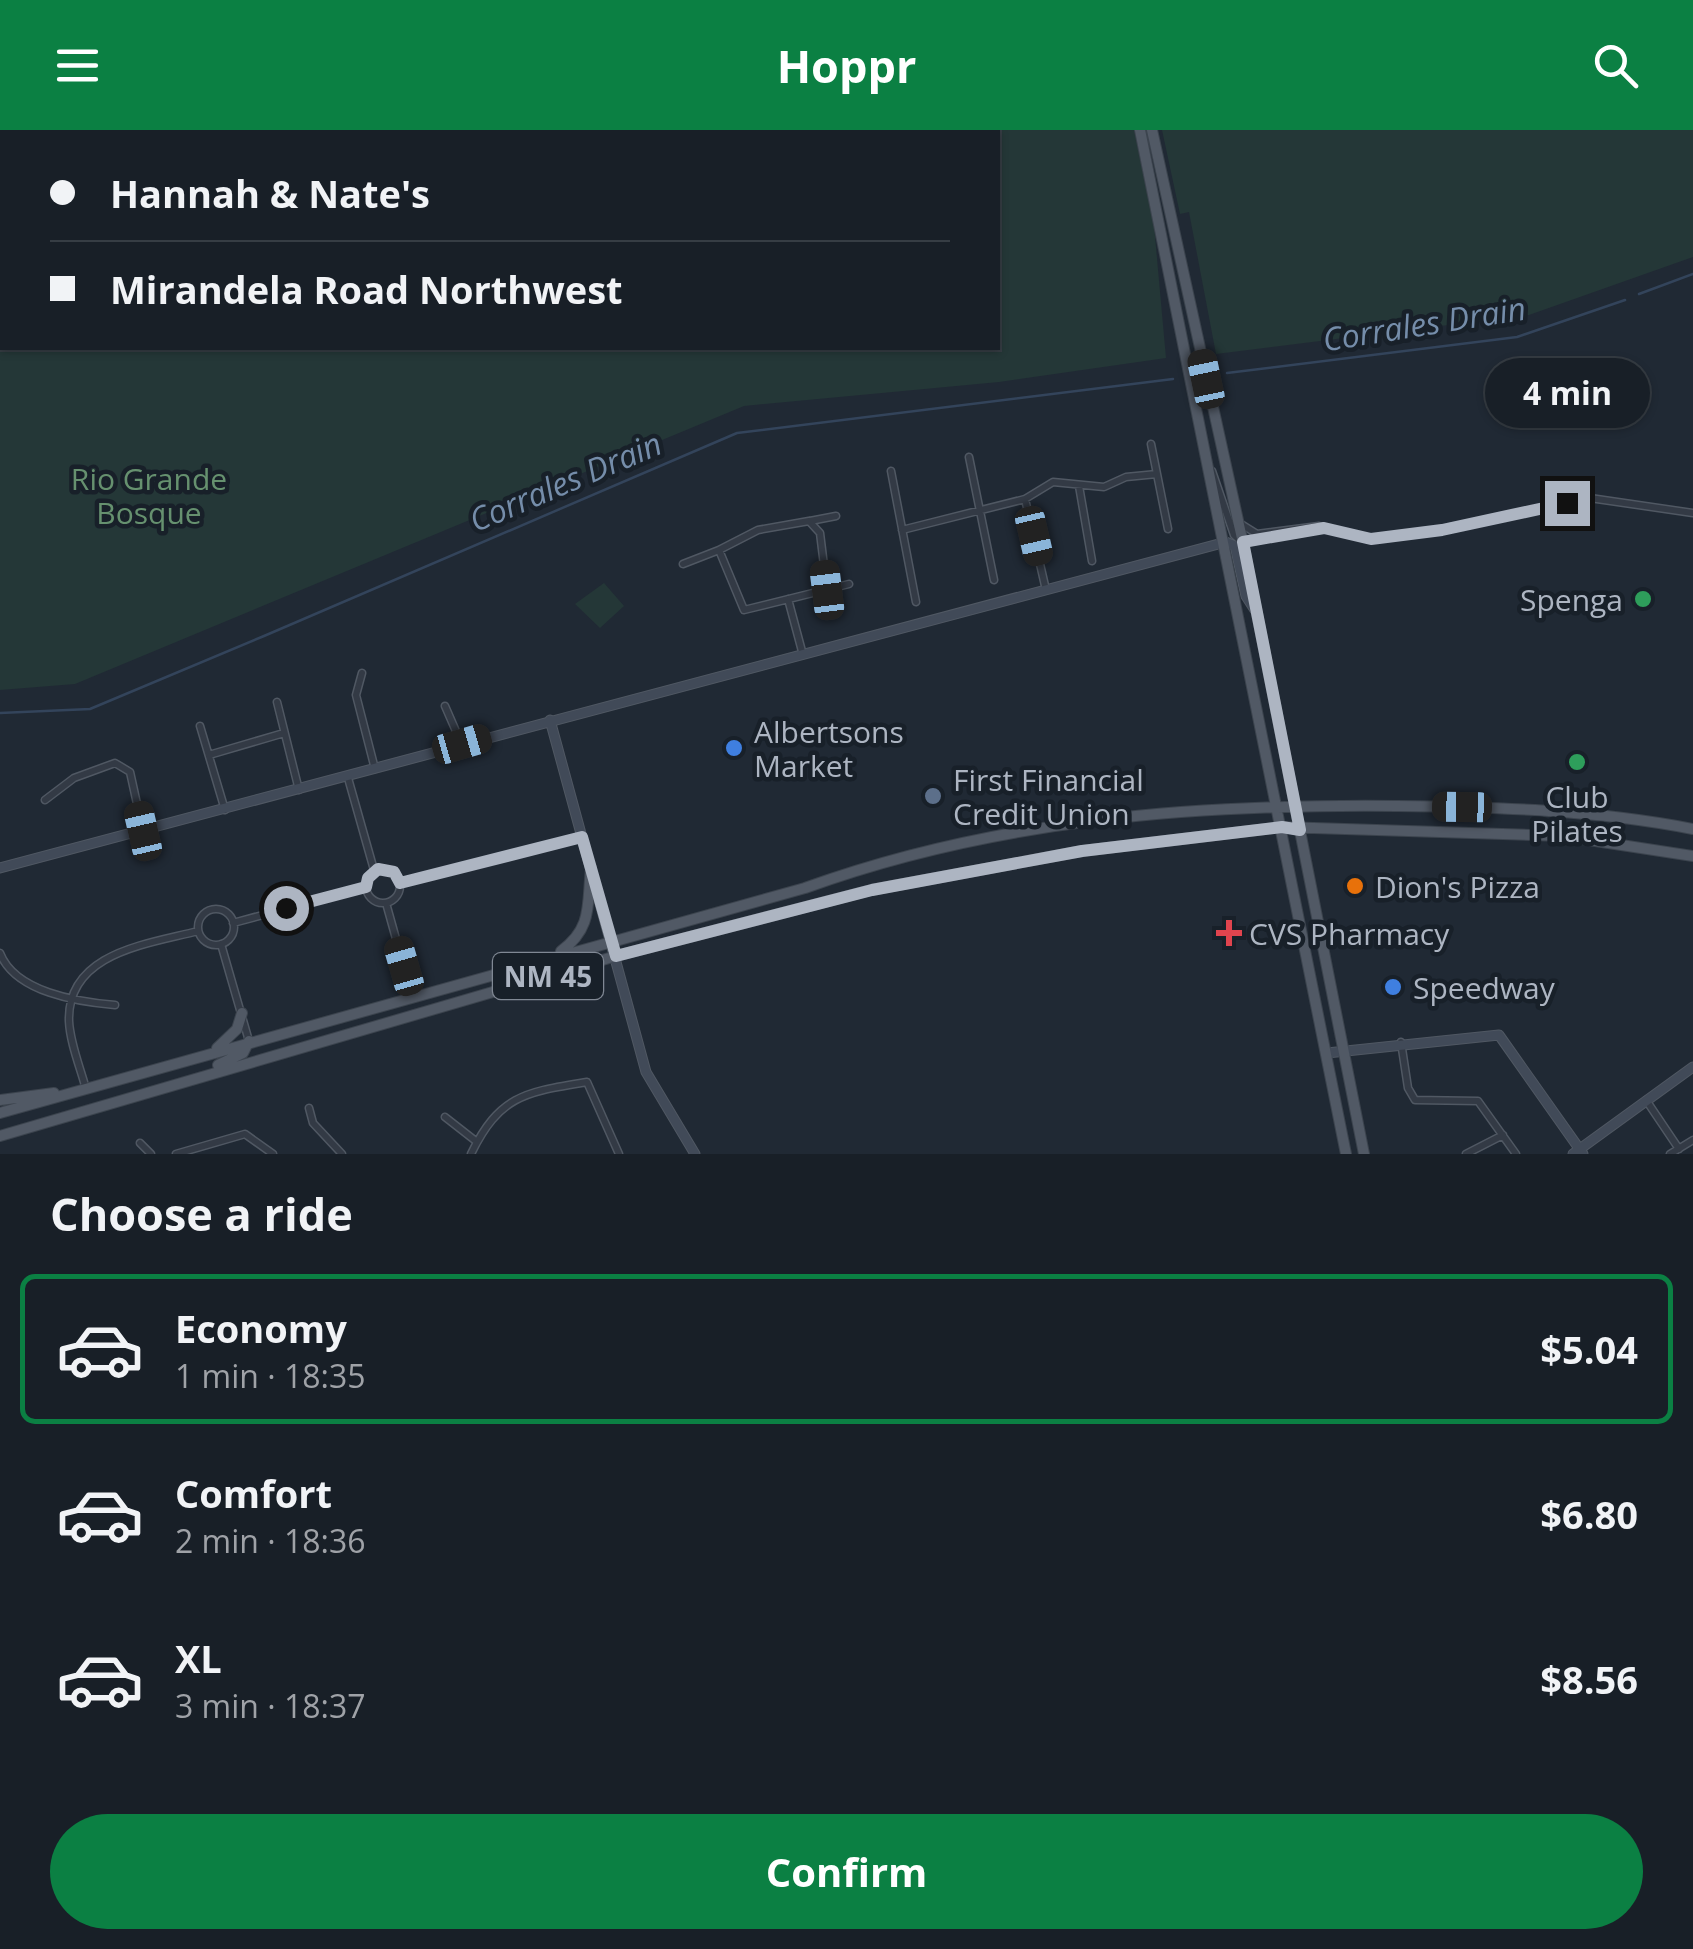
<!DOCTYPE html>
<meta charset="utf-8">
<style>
:root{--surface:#181f27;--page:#21272f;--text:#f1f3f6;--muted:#9fa2a7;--line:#363d44;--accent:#0b8043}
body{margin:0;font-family:"Open Sans",sans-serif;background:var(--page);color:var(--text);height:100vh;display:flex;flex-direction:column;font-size:38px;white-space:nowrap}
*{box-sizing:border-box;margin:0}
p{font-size:32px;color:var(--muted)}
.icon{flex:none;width:55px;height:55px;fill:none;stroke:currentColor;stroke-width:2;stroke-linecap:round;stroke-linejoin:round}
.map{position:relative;height:1024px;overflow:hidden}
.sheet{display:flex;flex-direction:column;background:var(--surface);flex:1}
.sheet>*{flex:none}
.banner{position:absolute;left:0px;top:0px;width:1000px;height:220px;box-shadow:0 2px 8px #0004,0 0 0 2px var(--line);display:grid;align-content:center;height:220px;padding:0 50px;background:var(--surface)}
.end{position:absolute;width:45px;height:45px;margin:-22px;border:12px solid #adb5c2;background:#111;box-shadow:0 0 0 5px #111}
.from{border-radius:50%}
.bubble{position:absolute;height:70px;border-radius:35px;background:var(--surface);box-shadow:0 2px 8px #0004,0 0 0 2px var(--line);font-size:32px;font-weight:700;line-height:70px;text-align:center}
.car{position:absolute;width:30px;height:60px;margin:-30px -15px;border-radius:12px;box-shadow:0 0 8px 2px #0007;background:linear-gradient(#222 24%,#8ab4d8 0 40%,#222 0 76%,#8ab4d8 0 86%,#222 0)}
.banner b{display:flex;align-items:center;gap:35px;height:95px;font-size:38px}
.banner b+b{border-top:2px solid var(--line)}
.banner i{width:25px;height:25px;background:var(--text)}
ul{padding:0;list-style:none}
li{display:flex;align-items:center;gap:30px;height:150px;margin:0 20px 15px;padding:0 30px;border:5px solid transparent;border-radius:15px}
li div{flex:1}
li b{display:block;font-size:38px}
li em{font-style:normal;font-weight:700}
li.active{border-color:var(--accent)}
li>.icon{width:90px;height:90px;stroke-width:1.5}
h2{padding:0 50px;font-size:45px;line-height:120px}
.primary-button{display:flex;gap:20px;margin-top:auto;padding:20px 50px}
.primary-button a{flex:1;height:115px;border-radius:60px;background:var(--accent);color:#fff;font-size:40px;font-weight:700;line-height:115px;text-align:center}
header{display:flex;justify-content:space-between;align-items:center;height:130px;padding:0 50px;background:var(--accent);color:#fff;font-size:45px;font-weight:700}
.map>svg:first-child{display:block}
.green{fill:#243737;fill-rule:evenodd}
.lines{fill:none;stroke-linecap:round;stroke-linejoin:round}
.stream{stroke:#33445b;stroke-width:2.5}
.street-casing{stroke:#505863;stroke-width:9}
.secondary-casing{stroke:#505863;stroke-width:11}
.primary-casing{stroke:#3c444e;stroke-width:12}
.street{stroke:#333a45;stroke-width:6}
.secondary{stroke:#414a58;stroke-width:9}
.primary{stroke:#515965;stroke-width:10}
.route{stroke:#adb5c2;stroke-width:12}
.leisure-dot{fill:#2e9e5b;stroke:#182029;stroke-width:4}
.shop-dot{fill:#3f7fe0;stroke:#182029;stroke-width:4}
.service-dot{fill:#5c6f8a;stroke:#182029;stroke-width:4}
.food-dot{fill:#e8710a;stroke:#182029;stroke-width:4}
.health-dot{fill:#e0444e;stroke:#182029;stroke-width:4}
.labels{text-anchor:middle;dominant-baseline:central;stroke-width:9;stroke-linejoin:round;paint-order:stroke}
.shield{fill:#182029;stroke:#808894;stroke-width:2.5}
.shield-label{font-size:28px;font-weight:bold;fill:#adb5c2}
.park-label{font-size:30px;fill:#66916f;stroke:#182029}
.poi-label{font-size:30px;fill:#adb5c2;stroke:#182029;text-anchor:start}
.water-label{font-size:32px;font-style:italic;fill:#758daa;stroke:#182029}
</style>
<header><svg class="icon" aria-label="menu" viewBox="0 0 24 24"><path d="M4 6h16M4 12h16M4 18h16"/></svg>Hoppr<svg class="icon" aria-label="search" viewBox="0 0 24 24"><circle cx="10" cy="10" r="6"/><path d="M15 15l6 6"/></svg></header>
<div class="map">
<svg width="1693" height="1024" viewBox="0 0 1693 1024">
<rect width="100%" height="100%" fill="#202934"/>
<path class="green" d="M0,0H1134L1154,95L1166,228L999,252L744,276L75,554L0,560ZM2,2H998V218H2Z
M1162,0H1693V127L1529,185L1216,224L1189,82L1180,84Z
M604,453L624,476L600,498L575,474Z"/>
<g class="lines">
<path class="stream" d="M1639,164L1693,144
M1227,243L1517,207L1625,170
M0,583L90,579L264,506L737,303L1173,249"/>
<defs>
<path id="street" d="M1151,314L1168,399
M969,327L994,450
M891,341L916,472
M1212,341L1234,405L1243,413L1325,398
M1079,356L1092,431
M1025,369L1046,460
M810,391L836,386
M1241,394L1257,404L1319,396L1371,409L1441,400L1590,368L1693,383
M902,400L1025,369L1053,352L1104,357L1126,347L1157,344
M683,434L719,420
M827,460L820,403L809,391L758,400L719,420L744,480L849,454
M788,469L803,525
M362,543L356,565L375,639
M277,572L299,660
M445,576L462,615
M200,596L225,680
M209,625L284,603
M348,648L374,740
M45,670L74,648L115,633L130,642L143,701
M366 756a17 17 0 1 1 34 0a17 17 0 1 1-34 0Z
M400,753L581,707
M386,773L412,866
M198 797a18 18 0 1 1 36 0a18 18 0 1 1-36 0Z
M233,793L366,757
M221,814L249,911
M0,823C15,862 78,872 115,875
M1401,912L1408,958L1415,970L1478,971L1516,1024
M86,959C80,937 70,913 69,891C67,822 149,814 198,801
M1646,970L1679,1019
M309,978L313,993L342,1024
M445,987L477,1012
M140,1013L151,1024
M176,1024L245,1004L273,1024
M471,1024C500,964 527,962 587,952L619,1024
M1466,1024L1503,1005
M1670,1024L1693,1010"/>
<path id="secondary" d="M550,590L646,942L695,1024
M0,738L1226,412L1235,416L1246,466L1255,480
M1327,923L1499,905L1583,1024
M1573,1024L1693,937"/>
<path id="primary" d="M1140,0L1346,1024
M1152,0L1243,413L1364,1024
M561,821C593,798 587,774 591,738
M217,918L237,899L242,883
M218,935L243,923L249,911
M0,970L54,963
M0,983L805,758C995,689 1196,674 1397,676C1496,677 1596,680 1693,699
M0,1006L616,826L871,760L1082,721L1282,697L1563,706L1693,726"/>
</defs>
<use href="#street" class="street-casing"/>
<use href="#secondary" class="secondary-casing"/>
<use href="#primary" class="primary-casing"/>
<use href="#street" class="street"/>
<use href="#secondary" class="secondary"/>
<use href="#primary" class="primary"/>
</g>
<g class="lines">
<path class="route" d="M286,778L366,757L368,748L378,739L394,742L400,753L582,707L616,826L872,760L1082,721L1282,697L1300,700L1243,412L1324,398L1371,409L1442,400L1567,373"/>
</g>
<g class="leisure-dot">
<circle cx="1643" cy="469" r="10"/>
<circle cx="1577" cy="632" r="10"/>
</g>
<g class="shop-dot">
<circle cx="734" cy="618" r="10"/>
<circle cx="1393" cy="857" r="10"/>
</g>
<circle class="service-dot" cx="933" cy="666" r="10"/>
<circle class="food-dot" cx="1355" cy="756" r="10"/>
<path class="health-dot" d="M1224 788h10v10h10v10h-10v10h-10v-10h-10v-10h10z"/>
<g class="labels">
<rect class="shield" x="493" y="823" width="110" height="46" rx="8"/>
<g class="shield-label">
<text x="548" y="846">NM 45</text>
</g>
<g class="park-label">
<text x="149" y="348">Rio Grande<tspan x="149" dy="34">Bosque</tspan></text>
</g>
<g class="poi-label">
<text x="1623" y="469" text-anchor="end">Spenga</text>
<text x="754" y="601">Albertsons<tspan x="754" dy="34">Market</tspan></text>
<text x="953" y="649">First Financial<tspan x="953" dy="34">Credit Union</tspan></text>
<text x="1577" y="666" text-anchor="middle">Club<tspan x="1577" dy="34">Pilates</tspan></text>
<text x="1375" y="756">Dion's Pizza</text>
<text x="1249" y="803">CVS Pharmacy</text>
<text x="1413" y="857">Speedway</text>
</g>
<g class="water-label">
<text transform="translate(1424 193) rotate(-9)">Corrales Drain</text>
<text transform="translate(565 351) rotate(-23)">Corrales Drain</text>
</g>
</g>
</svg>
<i class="end from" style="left:286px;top:778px"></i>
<i class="end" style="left:1567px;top:373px"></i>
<div class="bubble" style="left:1485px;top:228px;width:165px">4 min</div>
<i class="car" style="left:1206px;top:249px;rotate:348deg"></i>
<i class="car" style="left:1034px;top:406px;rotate:167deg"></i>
<i class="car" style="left:827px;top:460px;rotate:353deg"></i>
<i class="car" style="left:462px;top:614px;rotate:74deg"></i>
<i class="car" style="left:1462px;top:677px;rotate:271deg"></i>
<i class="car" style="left:143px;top:701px;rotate:347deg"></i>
<i class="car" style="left:404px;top:836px;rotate:344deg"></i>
<div class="banner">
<b><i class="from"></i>Hannah &amp; Nate's</b>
<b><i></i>Mirandela Road Northwest</b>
</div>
</div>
<section class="sheet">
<h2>Choose a ride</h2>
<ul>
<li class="active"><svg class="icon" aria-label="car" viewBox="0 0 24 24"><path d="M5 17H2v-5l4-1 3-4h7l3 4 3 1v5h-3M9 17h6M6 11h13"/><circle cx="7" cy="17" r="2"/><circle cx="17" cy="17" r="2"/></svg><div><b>Economy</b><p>1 min · 18:35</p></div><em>$5.04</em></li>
<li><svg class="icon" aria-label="car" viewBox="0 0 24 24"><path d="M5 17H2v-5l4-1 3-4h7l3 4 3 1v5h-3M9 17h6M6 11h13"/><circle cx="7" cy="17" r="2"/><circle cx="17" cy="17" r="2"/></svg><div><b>Comfort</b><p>2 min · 18:36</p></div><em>$6.80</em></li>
<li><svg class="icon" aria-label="car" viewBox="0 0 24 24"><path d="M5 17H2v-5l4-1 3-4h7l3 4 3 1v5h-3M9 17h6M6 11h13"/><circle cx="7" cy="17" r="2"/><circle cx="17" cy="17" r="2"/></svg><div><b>XL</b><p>3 min · 18:37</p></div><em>$8.56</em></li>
</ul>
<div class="primary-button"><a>Confirm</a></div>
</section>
